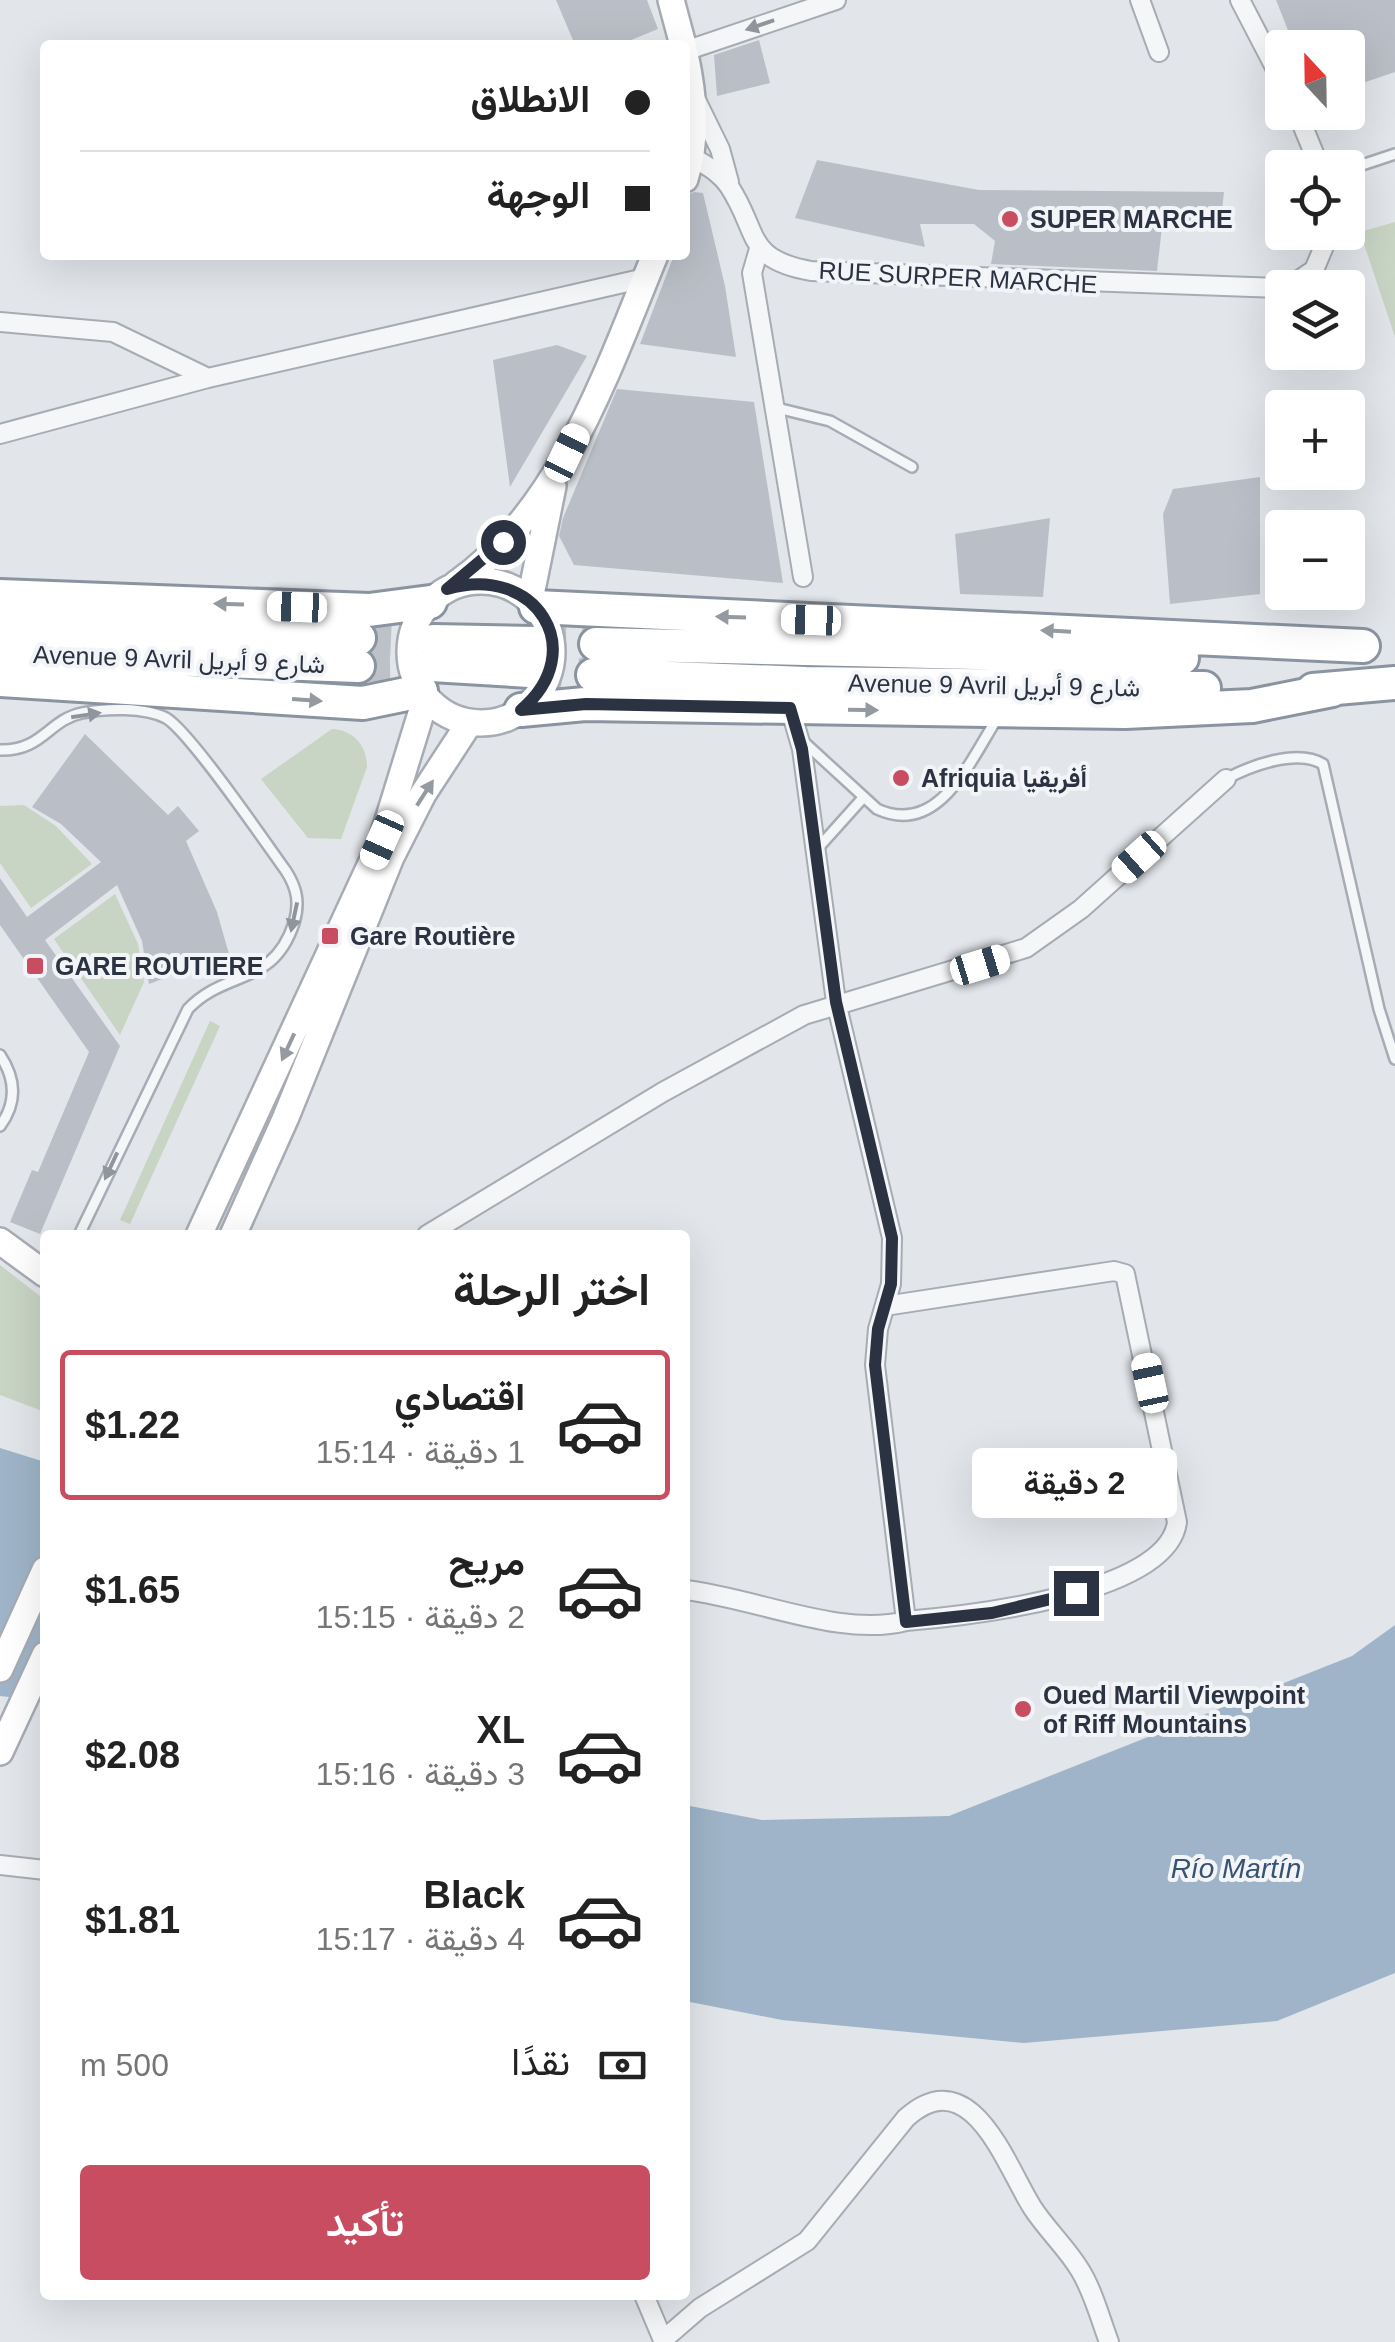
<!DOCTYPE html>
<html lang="ar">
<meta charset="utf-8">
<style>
:root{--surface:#fff;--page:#f2f2f2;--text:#222;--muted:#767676;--line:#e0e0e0;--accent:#c94d61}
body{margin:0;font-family:Arial,Vazirmatn,sans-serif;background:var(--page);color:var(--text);direction:rtl;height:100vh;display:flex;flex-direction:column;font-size:38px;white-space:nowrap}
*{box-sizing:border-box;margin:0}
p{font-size:32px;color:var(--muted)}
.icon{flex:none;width:55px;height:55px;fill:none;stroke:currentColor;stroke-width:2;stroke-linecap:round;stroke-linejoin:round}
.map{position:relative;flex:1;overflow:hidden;direction:ltr}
.side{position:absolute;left:40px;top:1230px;width:650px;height:1070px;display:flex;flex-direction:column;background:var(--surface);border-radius:10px;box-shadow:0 10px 40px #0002;direction:rtl}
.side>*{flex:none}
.guide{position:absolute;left:40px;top:40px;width:650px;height:220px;border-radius:10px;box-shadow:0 10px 40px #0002;direction:rtl;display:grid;align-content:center;height:220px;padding:0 40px;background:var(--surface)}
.needle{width:65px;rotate:338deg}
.buttons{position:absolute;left:1265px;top:30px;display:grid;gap:20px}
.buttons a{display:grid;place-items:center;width:100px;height:100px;border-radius:10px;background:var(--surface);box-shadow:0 10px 40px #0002;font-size:50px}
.end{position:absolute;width:45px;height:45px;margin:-22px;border:12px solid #2b3342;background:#fff;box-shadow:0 0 0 5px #fff}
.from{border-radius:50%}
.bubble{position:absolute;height:70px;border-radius:10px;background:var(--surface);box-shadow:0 10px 40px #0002;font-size:32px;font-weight:600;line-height:70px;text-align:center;direction:rtl}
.car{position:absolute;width:30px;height:60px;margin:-30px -15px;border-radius:12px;box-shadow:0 0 8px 2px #0007;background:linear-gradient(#fff 24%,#345 0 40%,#fff 0 76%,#345 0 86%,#fff 0)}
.guide b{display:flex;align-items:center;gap:35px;height:95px;font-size:38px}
.guide b+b{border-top:2px solid var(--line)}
.guide i{width:25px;height:25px;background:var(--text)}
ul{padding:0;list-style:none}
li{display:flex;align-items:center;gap:30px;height:150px;margin:0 20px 15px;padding:0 20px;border:5px solid transparent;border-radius:10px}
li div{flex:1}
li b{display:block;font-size:38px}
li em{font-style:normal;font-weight:600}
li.selected{border-color:var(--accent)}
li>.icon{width:90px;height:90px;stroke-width:1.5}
h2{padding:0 40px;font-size:45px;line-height:120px}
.pay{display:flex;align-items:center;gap:25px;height:110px;padding:0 40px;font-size:38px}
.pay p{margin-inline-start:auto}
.primary-button{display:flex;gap:20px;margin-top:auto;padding:20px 40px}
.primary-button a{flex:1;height:115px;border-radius:10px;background:var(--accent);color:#fff;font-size:40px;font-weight:600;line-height:115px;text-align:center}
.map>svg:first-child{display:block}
.green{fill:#c8d4c4}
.water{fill:#9fb4c8}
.building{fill:#babfc7}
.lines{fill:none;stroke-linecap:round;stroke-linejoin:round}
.highway-tunnel{stroke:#bdc1c8;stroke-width:32;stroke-dasharray:32 16;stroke-linecap:butt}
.lane-casing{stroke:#a7acb4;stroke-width:14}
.street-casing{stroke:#a7acb4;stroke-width:22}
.secondary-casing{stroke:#a7acb4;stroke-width:30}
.highway-casing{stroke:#8a93a0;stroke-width:38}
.lane{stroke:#f5f6f8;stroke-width:9}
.street{stroke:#f5f6f8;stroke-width:18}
.secondary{stroke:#fff;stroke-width:25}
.highway{stroke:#fff;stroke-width:32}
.oneway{fill:#90949d}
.oneway2{fill:#9599a0}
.route{stroke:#2b3342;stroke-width:12}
.poi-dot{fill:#c94d61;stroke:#f2f4f7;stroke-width:4}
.labels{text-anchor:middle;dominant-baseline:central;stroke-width:8;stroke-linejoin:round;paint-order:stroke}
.poi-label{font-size:25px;font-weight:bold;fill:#2b3342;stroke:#f2f4f7;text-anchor:start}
.street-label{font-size:25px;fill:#2b3342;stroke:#f2f4f7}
.water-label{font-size:28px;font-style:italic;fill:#365374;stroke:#f2f4f7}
</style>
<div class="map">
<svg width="1395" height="2342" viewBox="0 0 1395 2342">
<rect width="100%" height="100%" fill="#e2e5ea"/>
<path class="green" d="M1395,222V337L1360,232Z
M332,729C353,730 367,745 367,767L341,839L308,838L261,779Z
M24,805L56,826L92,864L31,908L0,863V806Z
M115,894L138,944L144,982L120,1035L54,939Z
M210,1021L220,1026L130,1224L120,1220Z
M0,1265L45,1300V1412L0,1395Z"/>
<path class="water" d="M0,1448L45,1462V1701L0,1696Z
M1395,1625V1973L1277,2021L1024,2043L782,2020L685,2001V1805L762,1820L949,1816L1352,1656Z"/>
<path class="building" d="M556,0H647L658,29L619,45H575Z
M1276,0H1395V72L1348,88V48H1295Z
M759,40L770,83L717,96L714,55Z
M817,160L979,190L1224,192L1221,220L1162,227L1157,271L991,264L995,241L974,224H920L925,247L795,218Z
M694,192L703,193L725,286L736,357L640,344L674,255H685V209L688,195Z
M557,345L587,356L510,487L493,360Z
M617,389L754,402L783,583L574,565L559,536L563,518Z
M1260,477V594L1170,604L1163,514L1173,489Z
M1050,518L1043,597L960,594L955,534Z
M85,734L168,815L178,806L199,831L186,841L217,912L229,954L149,984L142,941L117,885L45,940L120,1046L40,1234L10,1222L32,1170L38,1172L89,1052L0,925V878L27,917L101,862L61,824L32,807Z"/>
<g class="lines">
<path class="highway-tunnel" d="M359,638L434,641
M534,643L596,644
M358,666L432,665
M530,671L593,675"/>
<defs>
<path id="lane" d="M1359,166L1395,154
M777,408L830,421L912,467
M805,743L877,809C939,838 971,759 998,717
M0,750C43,751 48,720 82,713C105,708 145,707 166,718C190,732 265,842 286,871C297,888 300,903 294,923C273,987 226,969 188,1009L79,1235
M1226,779C1250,766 1297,748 1323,764L1379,1009L1395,1059
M818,848L862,799
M0,1055C16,1079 17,1103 0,1126"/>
<path id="street" d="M1140,0L1159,52
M1240,0L1282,81
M685,51L836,0
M694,96L720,149L729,182
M1297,112L1320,168
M691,156C705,165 720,172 729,186C760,233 744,259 811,271L1282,288
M759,249L752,273L803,577
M1287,288L1314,270L1330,232
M0,322L113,332L208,378
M0,434L208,378L645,278
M790,708L802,749L836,1002L892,1238L891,1284L878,1329L875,1365L906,1621C965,1616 1168,1595 1177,1522L1125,1274L1114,1271L885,1306
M427,1235L663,1092L804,1015L1026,948L1081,909L1226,779
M685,1590C756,1598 841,1638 906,1621
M0,1865L45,1870
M644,2295L663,2340L700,2308L807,2241L906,2118C971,2059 1006,2166 1032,2207C1046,2229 1066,2247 1080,2270C1093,2291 1100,2318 1109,2342"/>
<path id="secondary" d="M671,0L683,45
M685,54C694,96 698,137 685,179
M410 652a71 71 0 1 1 142 0a71 71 0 1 1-142 0Z
M456,584C561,511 608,369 655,255
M530,600L553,486
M199,1235L382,840L426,697
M233,1235L286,1117L391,857L423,794L470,722
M0,1241L45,1274
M0,1669L45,1570
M0,1752L45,1655"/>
<path id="highway" d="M0,596L369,610L430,602
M536,607L1363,646
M0,627L359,638
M434,641L534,643
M596,644L1182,658
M0,653L358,666
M432,665L530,671
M593,675L806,683L1204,688
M0,680L363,703L421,691
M1313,690L1395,683
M521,710L585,704L1125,712L1252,706L1332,690"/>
</defs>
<use href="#lane" class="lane-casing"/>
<use href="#street" class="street-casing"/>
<use href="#secondary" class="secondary-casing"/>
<use href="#highway" class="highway-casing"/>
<use href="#lane" class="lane"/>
<use href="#street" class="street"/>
<use href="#secondary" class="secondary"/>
<use href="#highway" class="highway"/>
</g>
<defs><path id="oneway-solid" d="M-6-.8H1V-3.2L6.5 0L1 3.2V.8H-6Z" transform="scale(2.5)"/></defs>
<g class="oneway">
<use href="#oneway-solid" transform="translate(760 25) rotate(161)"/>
<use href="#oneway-solid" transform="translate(86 715) rotate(-9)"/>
<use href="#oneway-solid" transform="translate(294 917) rotate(102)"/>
<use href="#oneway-solid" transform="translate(111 1166) rotate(115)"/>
</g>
<g class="oneway2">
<use href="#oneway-solid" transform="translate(229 604) rotate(-178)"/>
<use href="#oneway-solid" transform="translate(731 617) rotate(-178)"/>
<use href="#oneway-solid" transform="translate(1056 631) rotate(-177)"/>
<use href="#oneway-solid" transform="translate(307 700) rotate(4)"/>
<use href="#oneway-solid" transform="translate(863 710) rotate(1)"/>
<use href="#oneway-solid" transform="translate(425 793) rotate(-57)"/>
<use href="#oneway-solid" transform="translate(288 1047) rotate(115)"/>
</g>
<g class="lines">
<path class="route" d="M503,542L447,589C536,563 591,651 521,710L586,704L790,708L802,749L836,1002L892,1238L891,1284L878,1329L875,1365L906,1622L992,1613L1076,1593"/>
</g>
<g class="poi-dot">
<circle cx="1010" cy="219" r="10"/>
<circle cx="901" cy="778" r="10"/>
<rect x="320" y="926" width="20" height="20" rx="5"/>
<rect x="25" y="956" width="20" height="20" rx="5"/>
<circle cx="1023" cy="1709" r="10"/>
</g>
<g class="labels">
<g class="poi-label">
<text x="1030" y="219">SUPER MARCHE</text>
<text x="921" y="778">Afriquia أفريقيا</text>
<text x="350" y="936">Gare Routière</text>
<text x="55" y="966">GARE ROUTIERE</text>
<text x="1043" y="1695">Oued Martil Viewpoint<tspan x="1043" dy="29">of Riff Mountains</tspan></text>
</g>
<g class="street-label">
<text transform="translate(958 277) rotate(3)">RUE SURPER MARCHE</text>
<text transform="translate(179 659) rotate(2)">Avenue 9 Avril شارع 9 أبريل</text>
<text transform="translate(994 685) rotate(1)">Avenue 9 Avril شارع 9 أبريل</text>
</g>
<g class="water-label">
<text x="1236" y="1868">Río Martín</text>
</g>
</g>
</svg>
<div class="buttons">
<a><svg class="needle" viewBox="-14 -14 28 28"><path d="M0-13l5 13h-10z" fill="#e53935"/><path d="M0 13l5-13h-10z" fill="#767676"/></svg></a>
<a><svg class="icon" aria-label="locate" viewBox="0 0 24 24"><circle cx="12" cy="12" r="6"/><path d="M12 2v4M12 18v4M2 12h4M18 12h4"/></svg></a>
<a><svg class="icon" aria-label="layers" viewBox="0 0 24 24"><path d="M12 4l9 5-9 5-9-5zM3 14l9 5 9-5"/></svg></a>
<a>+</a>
<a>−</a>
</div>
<i class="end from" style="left:503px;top:542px"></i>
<i class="end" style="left:1076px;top:1593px"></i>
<div class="bubble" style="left:972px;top:1448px;width:205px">2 دقيقة</div>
<i class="car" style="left:567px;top:453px;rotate:26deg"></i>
<i class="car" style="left:297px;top:607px;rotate:272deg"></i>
<i class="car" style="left:811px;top:620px;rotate:272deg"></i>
<i class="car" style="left:382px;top:840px;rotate:204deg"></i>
<i class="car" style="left:1139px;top:857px;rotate:228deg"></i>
<i class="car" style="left:980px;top:965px;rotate:73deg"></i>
<i class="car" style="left:1150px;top:1383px;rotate:348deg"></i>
<div class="guide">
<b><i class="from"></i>الانطلاق</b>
<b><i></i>الوجهة</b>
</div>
<section class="side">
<h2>اختر الرحلة</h2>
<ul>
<li class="selected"><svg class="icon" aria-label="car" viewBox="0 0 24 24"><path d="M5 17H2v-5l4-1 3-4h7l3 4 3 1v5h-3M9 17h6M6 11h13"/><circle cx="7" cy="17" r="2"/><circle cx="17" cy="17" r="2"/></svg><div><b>اقتصادي</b><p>1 دقيقة · 15:14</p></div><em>$1.22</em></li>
<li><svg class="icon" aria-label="car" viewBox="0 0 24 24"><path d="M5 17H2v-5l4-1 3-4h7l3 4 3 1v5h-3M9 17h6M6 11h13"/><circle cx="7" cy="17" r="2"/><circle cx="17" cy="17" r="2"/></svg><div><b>مريح</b><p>2 دقيقة · 15:15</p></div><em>$1.65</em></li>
<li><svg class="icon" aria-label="car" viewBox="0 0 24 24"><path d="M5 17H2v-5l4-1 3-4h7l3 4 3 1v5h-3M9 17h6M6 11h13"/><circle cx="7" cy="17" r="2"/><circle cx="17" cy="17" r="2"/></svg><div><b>XL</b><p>3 دقيقة · 15:16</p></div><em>$2.08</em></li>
<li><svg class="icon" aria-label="car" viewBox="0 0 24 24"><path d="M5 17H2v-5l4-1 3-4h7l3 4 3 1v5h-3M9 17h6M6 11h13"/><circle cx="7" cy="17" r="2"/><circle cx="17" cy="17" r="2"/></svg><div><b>Black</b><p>4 دقيقة · 15:17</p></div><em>$1.81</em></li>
</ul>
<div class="pay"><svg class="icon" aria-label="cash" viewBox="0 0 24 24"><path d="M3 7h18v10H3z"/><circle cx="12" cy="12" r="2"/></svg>نقدًا<p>500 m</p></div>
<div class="primary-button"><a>تأكيد</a></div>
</section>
</div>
